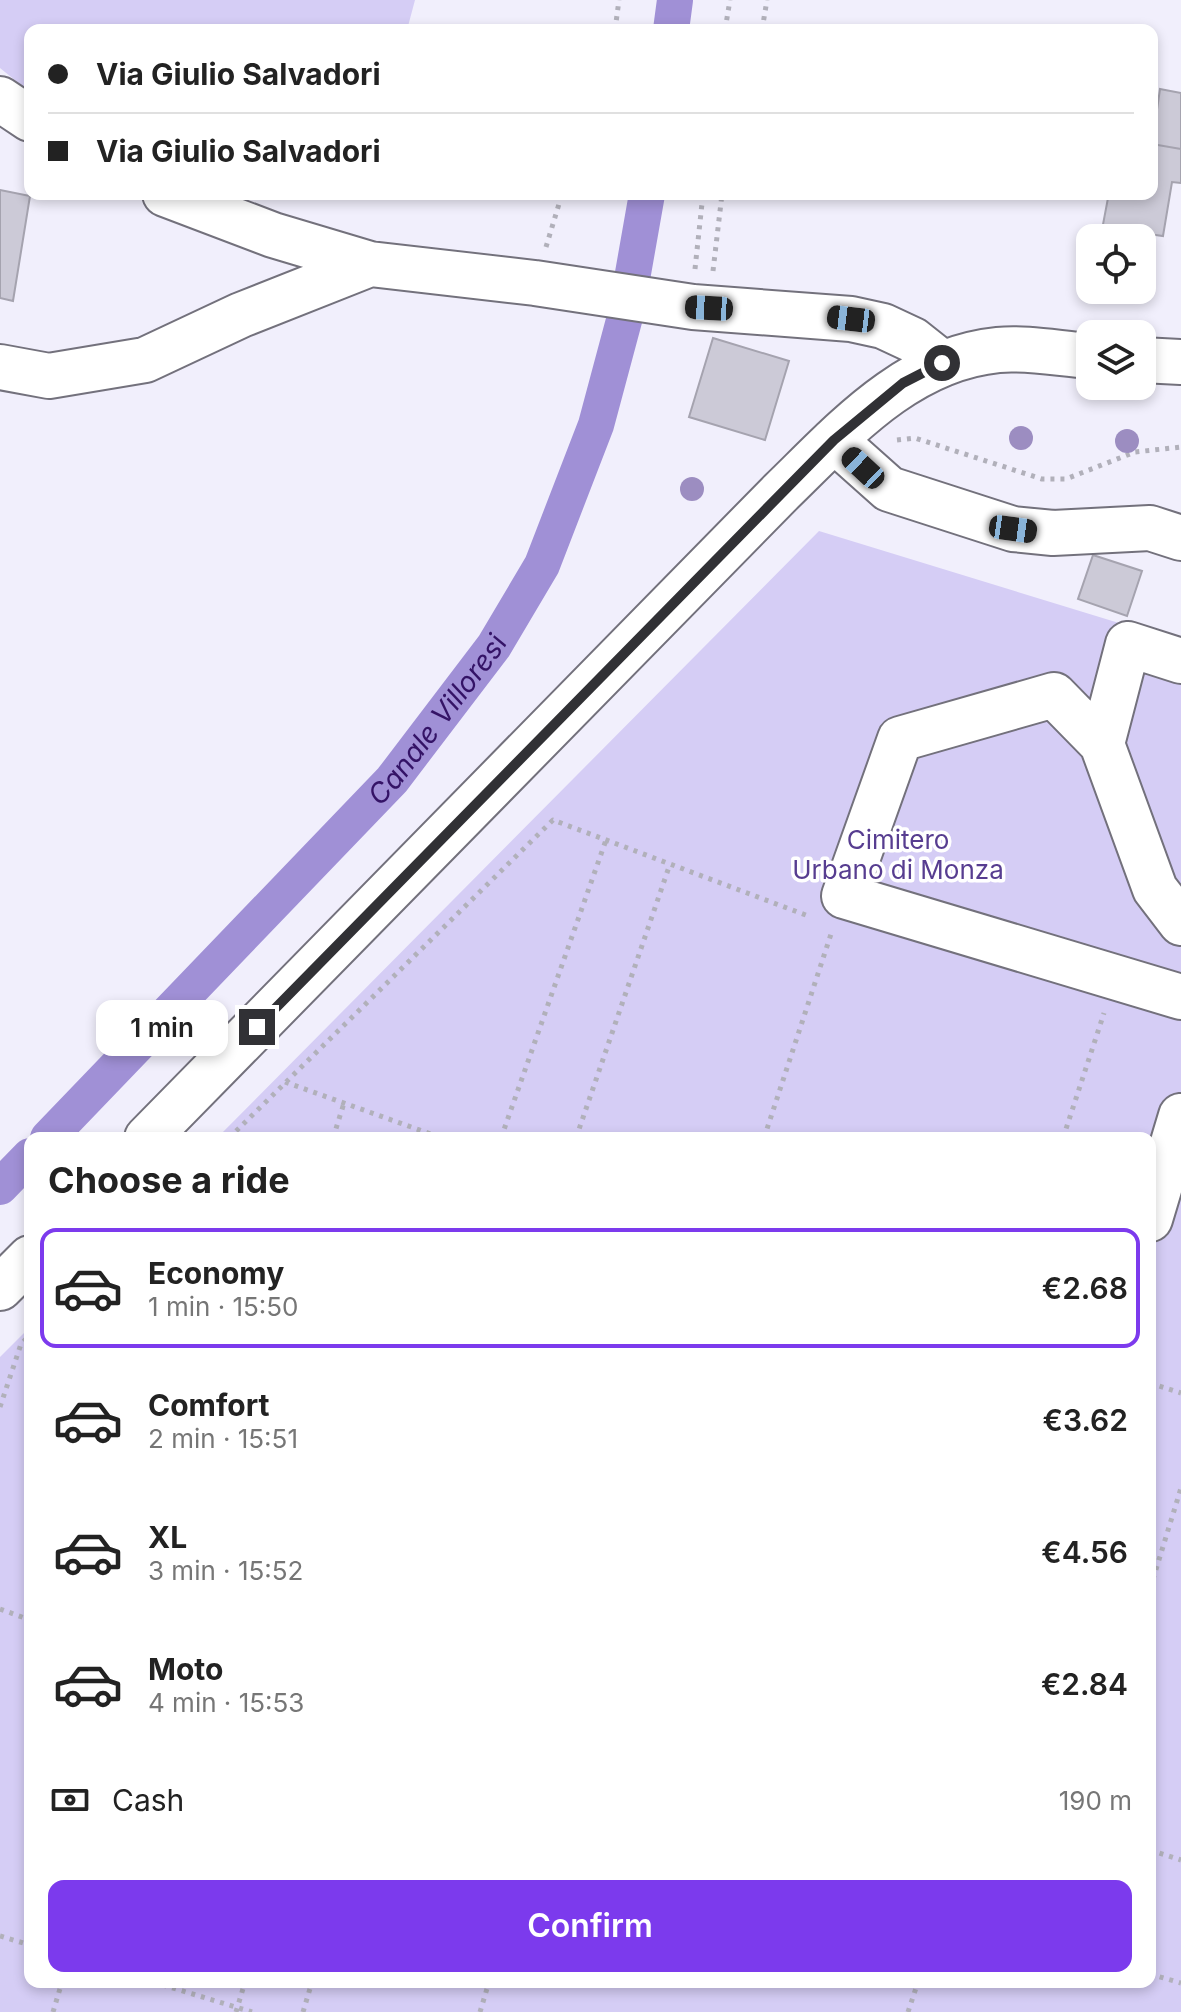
<!DOCTYPE html>
<meta charset="utf-8">
<style>
:root{--surface:#fff;--page:#f6f6f6;--text:#222;--muted:#767676;--line:#e0e0e0;--accent:#7c3aed}
body{margin:0;font-family:Inter,sans-serif;background:var(--page);color:var(--text);height:100vh;display:flex;flex-direction:column;font-size:30px;white-space:nowrap}
*{box-sizing:border-box;margin:0}
p{font-size:26px;color:var(--muted)}
.icon{flex:none;width:44px;height:44px;fill:none;stroke:currentColor;stroke-width:2;stroke-linecap:round;stroke-linejoin:round}
.map{position:relative;flex:1;overflow:hidden}
.details{position:absolute;left:24px;top:1132px;width:1132px;height:856px;display:flex;flex-direction:column;background:var(--surface);border-radius:16px;box-shadow:0 4px 12px #0003}
.details>*{flex:none}
.banner{position:absolute;left:24px;top:24px;width:1134px;height:176px;border-radius:16px;box-shadow:0 4px 12px #0003;display:grid;align-content:center;height:176px;padding:0 24px;background:var(--surface)}
.buttons{position:absolute;left:1076px;top:224px;display:grid;gap:16px}
.buttons a{display:grid;place-items:center;width:80px;height:80px;border-radius:16px;background:var(--surface);box-shadow:0 4px 12px #0003;font-size:40px}
.end{position:absolute;width:36px;height:36px;margin:-18px;border:10px solid #313135;background:#fff;box-shadow:0 0 0 4px #fff}
.from{border-radius:50%}
.bubble{position:absolute;height:56px;border-radius:16px;background:var(--surface);box-shadow:0 4px 12px #0003;font-size:26px;font-weight:600;line-height:56px;text-align:center}
.car{position:absolute;width:24px;height:48px;margin:-24px -12px;border-radius:10px;box-shadow:0 0 6px 2px #0007;background:linear-gradient(#222 24%,#8ab4d8 0 40%,#222 0 76%,#8ab4d8 0 86%,#222 0)}
.banner b{display:flex;align-items:center;gap:28px;height:76px;font-size:30px}
.banner b+b{border-top:2px solid var(--line)}
.banner i{width:20px;height:20px;background:var(--text)}
ul{padding:0;list-style:none}
li{display:flex;align-items:center;gap:24px;height:120px;margin:0 16px 12px;padding:0 8px;border:4px solid transparent;border-radius:16px}
li div{flex:1}
li b{display:block;font-size:30px}
li em{font-style:normal;font-weight:600}
li.current{border-color:var(--accent)}
li>.icon{width:72px;height:72px;stroke-width:1.5}
h2{padding:0 24px;font-size:36px;line-height:96px}
.pay{display:flex;align-items:center;gap:20px;height:88px;padding:0 24px;font-size:30px}
.pay p{margin-inline-start:auto}
.primary-button{display:flex;gap:16px;margin-top:auto;padding:16px 24px}
.primary-button a{flex:1;height:92px;border-radius:16px;background:var(--accent);color:#fff;font-size:32px;font-weight:600;line-height:92px;text-align:center}
.map>svg:first-child{display:block}
.green{fill:#d5cdf5}
.lines{fill:none;stroke-linecap:round;stroke-linejoin:round}
.canal{stroke:#a090d6;stroke-width:36}
.building{fill:#cccad7;stroke:#a5a3af;stroke-width:2}
.minor-casing{stroke:#73717c;stroke-width:48}
.path{stroke:#b1b0ba;stroke-width:5;stroke-dasharray:4 6;stroke-linecap:butt}
.minor{stroke:#fff;stroke-width:44}
.tree{fill:#9c8dc1}
.route{stroke:#313135;stroke-width:10}
.labels{text-anchor:middle;dominant-baseline:central;stroke-width:7;stroke-linejoin:round;paint-order:stroke}
.park-label{font-size:26px;fill:#573d90;stroke:#fff}
.water-label{font-size:28px;font-style:italic;fill:#341366;stroke:#fff}
</style>
<div class="map">
<svg width="1181" height="2012" viewBox="0 0 1181 2012">
<rect width="100%" height="100%" fill="#f1effc"/>
<path class="green" d="M0,0H415L407,30H30V82L26,89L0,68Z
M819,531L1181,642V2012H0V1357L30,1327V1982H1150V1138H217Z"/>
<g class="lines">
<g class="canal">
<path d="M671,30L675,0"/>
<path id="s1" d="M48,1138L392,780L494,646L542,565L596,425L626,313L647,194"/>
<path d="M0,1187L30,1156"/>
</g>
</g>
<path class="building" d="M1160,89L1181,93V149L1152,144Z
M1152,144L1181,149V183L1172,182L1163,236L1142,233L1141,238L1101,235L1108,198L1087,194H1152Z
M0,190L30,196L13,301L0,298Z
M713,338L789,361L765,440L689,417Z
M1093,555L1142,571L1127,616L1078,599Z"/>
<g class="lines">
<defs>
<path id="minor" d="M0,99L30,119
M165,194L273,235L370,264L535,283L693,307L851,319L883,326L913,340L942,363
M1142,360L1181,362
M0,367L49,376L145,360L241,315L370,264
M834,440L889,489L1013,529L1053,533L1150,528L1181,538
M1181,661L1128,644L1102,744L1155,889L1181,923
M1102,744L1054,695L900,739L844,896L1181,997
M147,1138L781,492C843,432 906,359 998,350C1027,347 1060,354 1090,356
M1150,1219L1181,1116
M0,1288L30,1258"/>
</defs>
<use href="#minor" class="minor-casing"/>
<path class="path" d="M615,30L619,0
M725,30L730,0
M762,30L767,0
M546,247L562,194
M695,269L703,194
M713,271L722,194
M897,440L915,438L1042,479H1066L1135,452L1181,447
M285,1082L442,1138
M229,1138L553,820L811,917
M333,1138L344,1103
M501,1138L606,840
M576,1138L670,864
M764,1138L832,931
M1063,1138L1104,1013
M1150,1383L1181,1393
M0,1407L21,1344L30,1335
M1150,1589L1181,1488
M0,1609L30,1620
M1150,1850L1181,1860
M0,1936L30,1945
M1150,1974L1181,1983
M153,1982L252,2012
M53,2012L62,1982
M236,2012L245,1982
M303,2012L312,1982
M480,2012L489,1982
M908,2012L918,1982"/>
<use href="#minor" class="minor"/>
</g>
<g class="tree">
<circle cx="1021" cy="438" r="12"/>
<circle cx="1127" cy="441" r="12"/>
<circle cx="692" cy="489" r="12"/>
</g>
<g class="lines">
<path class="route" d="M257,1027L834,440L903,383L942,363"/>
</g>
<g class="labels">
<g class="park-label">
<text x="898" y="839">Cimitero<tspan x="898" dy="30">Urbano di Monza</tspan></text>
</g>
<g class="water-label">
<text stroke="none"><textPath href="#s1" startOffset="572">Canale Villoresi</textPath></text>
</g>
</g>
</svg>
<div class="buttons">
<a><svg class="icon" aria-label="locate" viewBox="0 0 24 24"><circle cx="12" cy="12" r="6"/><path d="M12 2v4M12 18v4M2 12h4M18 12h4"/></svg></a>
<a><svg class="icon" aria-label="layers" viewBox="0 0 24 24"><path d="M12 4l9 5-9 5-9-5zM3 14l9 5 9-5"/></svg></a>
</div>
<i class="end from" style="left:942px;top:363px"></i>
<i class="end" style="left:257px;top:1027px"></i>
<div class="bubble" style="left:96px;top:1000px;width:132px">1 min</div>
<i class="car" style="left:709px;top:308px;rotate:273deg"></i>
<i class="car" style="left:851px;top:319px;rotate:277deg"></i>
<i class="car" style="left:863px;top:468px;rotate:313deg"></i>
<i class="car" style="left:1013px;top:529px;rotate:98deg"></i>
<div class="banner">
<b><i class="from"></i>Via Giulio Salvadori</b>
<b><i></i>Via Giulio Salvadori</b>
</div>
<section class="details">
<h2>Choose a ride</h2>
<ul>
<li class="current"><svg class="icon" aria-label="car" viewBox="0 0 24 24"><path d="M5 17H2v-5l4-1 3-4h7l3 4 3 1v5h-3M9 17h6M6 11h13"/><circle cx="7" cy="17" r="2"/><circle cx="17" cy="17" r="2"/></svg><div><b>Economy</b><p>1 min · 15:50</p></div><em>€2.68</em></li>
<li><svg class="icon" aria-label="car" viewBox="0 0 24 24"><path d="M5 17H2v-5l4-1 3-4h7l3 4 3 1v5h-3M9 17h6M6 11h13"/><circle cx="7" cy="17" r="2"/><circle cx="17" cy="17" r="2"/></svg><div><b>Comfort</b><p>2 min · 15:51</p></div><em>€3.62</em></li>
<li><svg class="icon" aria-label="car" viewBox="0 0 24 24"><path d="M5 17H2v-5l4-1 3-4h7l3 4 3 1v5h-3M9 17h6M6 11h13"/><circle cx="7" cy="17" r="2"/><circle cx="17" cy="17" r="2"/></svg><div><b>XL</b><p>3 min · 15:52</p></div><em>€4.56</em></li>
<li><svg class="icon" aria-label="car" viewBox="0 0 24 24"><path d="M5 17H2v-5l4-1 3-4h7l3 4 3 1v5h-3M9 17h6M6 11h13"/><circle cx="7" cy="17" r="2"/><circle cx="17" cy="17" r="2"/></svg><div><b>Moto</b><p>4 min · 15:53</p></div><em>€2.84</em></li>
</ul>
<div class="pay"><svg class="icon" aria-label="cash" viewBox="0 0 24 24"><path d="M3 7h18v10H3z"/><circle cx="12" cy="12" r="2"/></svg>Cash<p>190 m</p></div>
<div class="primary-button"><a>Confirm</a></div>
</section>
</div>
